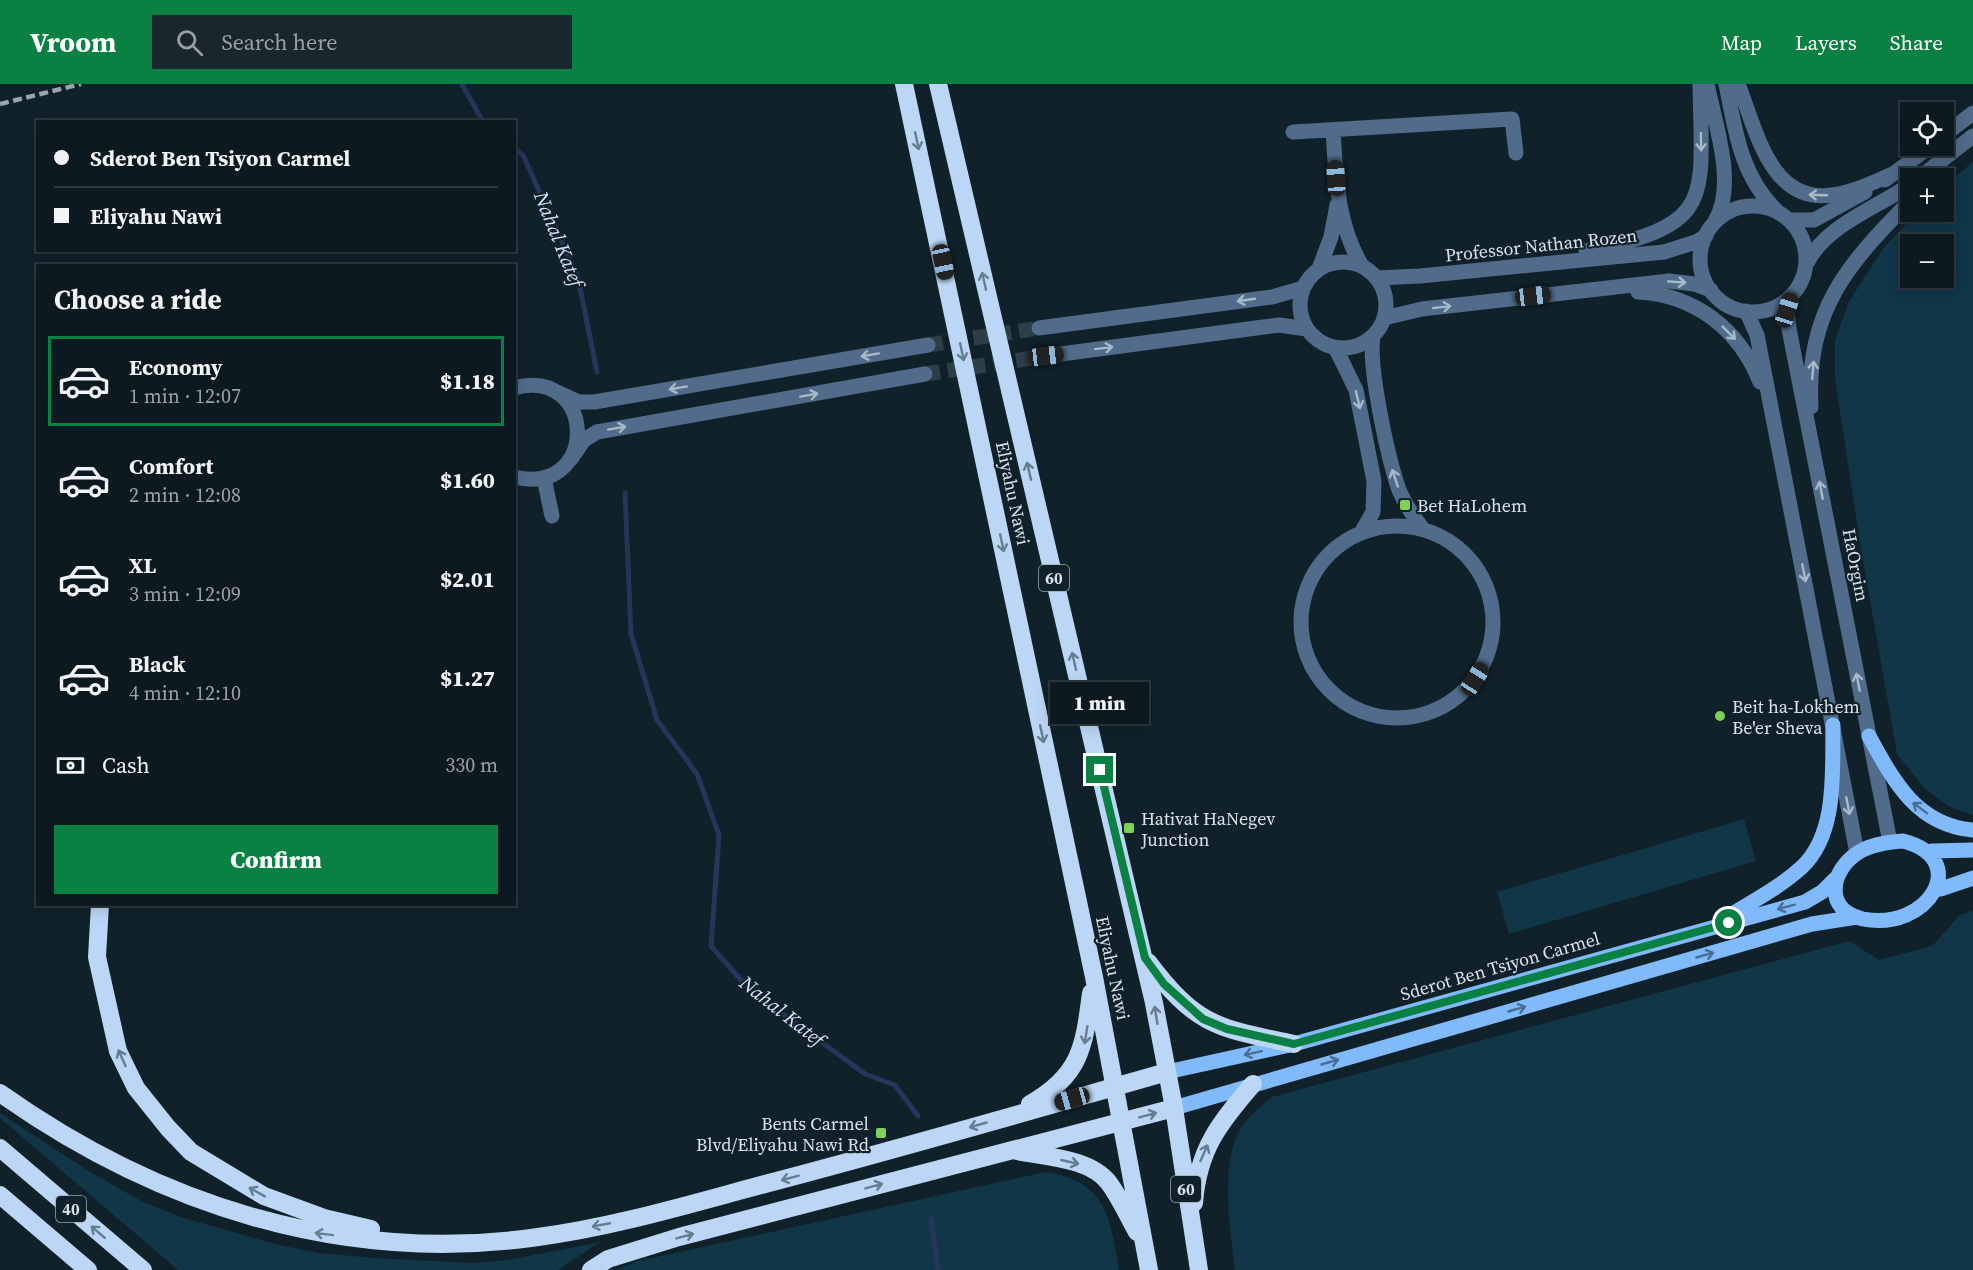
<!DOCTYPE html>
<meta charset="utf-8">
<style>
:root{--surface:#0c1920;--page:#1a262d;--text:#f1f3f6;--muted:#9aa0a5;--line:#2c383e;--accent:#0b8043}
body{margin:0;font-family:"Source Serif 4",serif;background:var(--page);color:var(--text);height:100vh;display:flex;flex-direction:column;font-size:22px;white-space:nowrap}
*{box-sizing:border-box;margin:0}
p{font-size:20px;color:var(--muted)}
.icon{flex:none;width:33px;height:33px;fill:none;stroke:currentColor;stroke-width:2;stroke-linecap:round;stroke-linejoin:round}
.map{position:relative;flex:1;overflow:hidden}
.details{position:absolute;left:36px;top:180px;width:480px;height:642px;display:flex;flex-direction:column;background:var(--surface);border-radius:0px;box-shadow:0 3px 15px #0003,0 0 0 2px var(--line)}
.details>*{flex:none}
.guide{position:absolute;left:36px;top:36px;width:480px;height:132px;border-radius:0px;box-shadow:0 3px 15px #0003,0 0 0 2px var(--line);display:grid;align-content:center;height:132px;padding:0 18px;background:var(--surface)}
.fabs{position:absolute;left:1900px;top:18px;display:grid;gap:12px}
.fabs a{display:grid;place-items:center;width:54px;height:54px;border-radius:0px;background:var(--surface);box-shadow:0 3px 15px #0003,0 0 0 2px var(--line);font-size:30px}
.end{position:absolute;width:27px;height:27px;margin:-14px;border:8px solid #0b8043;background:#fff;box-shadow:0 0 0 3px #fff}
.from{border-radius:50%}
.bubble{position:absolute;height:42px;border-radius:0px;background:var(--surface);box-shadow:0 3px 15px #0003,0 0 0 2px var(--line);font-size:20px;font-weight:800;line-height:42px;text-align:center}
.car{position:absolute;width:18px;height:36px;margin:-18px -9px;border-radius:8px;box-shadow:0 0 4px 2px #0007;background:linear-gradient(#222 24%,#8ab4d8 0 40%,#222 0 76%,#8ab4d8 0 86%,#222 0)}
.guide b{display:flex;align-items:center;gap:21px;height:57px;font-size:22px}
.guide b+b{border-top:2px solid var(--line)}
.guide i{width:15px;height:15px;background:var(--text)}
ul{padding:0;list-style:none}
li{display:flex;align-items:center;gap:18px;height:90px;margin:0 12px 9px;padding:0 6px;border:3px solid transparent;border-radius:0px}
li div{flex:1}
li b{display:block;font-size:22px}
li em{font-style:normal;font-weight:800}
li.active{border-color:var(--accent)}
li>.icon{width:54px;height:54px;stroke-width:1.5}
h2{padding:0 18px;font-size:27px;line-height:72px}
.pay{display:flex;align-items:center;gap:15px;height:66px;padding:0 18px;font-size:22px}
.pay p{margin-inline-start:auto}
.action{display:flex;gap:12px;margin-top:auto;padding:12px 18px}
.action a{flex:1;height:69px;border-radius:0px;background:var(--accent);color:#fff;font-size:24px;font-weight:800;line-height:69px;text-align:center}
header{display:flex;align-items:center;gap:36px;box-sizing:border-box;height:84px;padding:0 30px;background:var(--accent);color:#fff}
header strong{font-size:28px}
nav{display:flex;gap:33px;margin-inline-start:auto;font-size:21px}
.search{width:420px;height:54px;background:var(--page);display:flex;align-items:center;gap:15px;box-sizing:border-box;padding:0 21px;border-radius:0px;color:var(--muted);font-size:22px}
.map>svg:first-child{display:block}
.green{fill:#103648;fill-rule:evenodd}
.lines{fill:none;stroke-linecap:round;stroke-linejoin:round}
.stream{stroke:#29345a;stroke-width:5}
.minor-tunnel{stroke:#2e3e47;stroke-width:15;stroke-dasharray:15 8;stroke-linecap:butt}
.minor{stroke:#506c8a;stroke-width:15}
.major{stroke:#80bafa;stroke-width:15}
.highway{stroke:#bcd7f5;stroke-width:18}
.rail{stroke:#98a5ac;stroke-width:4.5;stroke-dasharray:9 4.5;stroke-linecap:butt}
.oneway{stroke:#667c90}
.oneway2{stroke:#a8b9c8}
.oneway3{stroke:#486e92}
.route{stroke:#0b8043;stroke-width:8}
.poi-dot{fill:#7dd154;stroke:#10212a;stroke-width:2}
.labels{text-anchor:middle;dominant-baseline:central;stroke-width:4.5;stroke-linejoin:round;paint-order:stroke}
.shield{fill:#10212a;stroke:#9ca9b0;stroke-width:1.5}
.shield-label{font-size:16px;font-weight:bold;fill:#d8e3e9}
.street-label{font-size:18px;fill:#d8e3e9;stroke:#10212a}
.poi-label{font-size:18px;fill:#d8e3e9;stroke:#10212a;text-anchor:start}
.water-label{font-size:20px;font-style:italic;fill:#d8e2fe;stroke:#10212a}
</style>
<header>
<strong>Vroom</strong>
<div class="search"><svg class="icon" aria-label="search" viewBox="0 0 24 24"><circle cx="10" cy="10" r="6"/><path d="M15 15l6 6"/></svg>Search here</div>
<nav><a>Map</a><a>Layers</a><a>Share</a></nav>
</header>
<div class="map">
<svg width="1973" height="1186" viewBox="0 0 1973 1186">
<rect width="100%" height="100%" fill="#10212a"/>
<path class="green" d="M1973,78V731L1950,723L1924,704L1897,670L1860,459L1835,295V256L1849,217L1885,162L1918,128H1944V102ZM1911,160H1944V194H1911Z
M1744,735L1756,777L1509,850L1497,808Z
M1973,827V1186H1235C1230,1146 1220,1082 1240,1045C1246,1033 1262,1022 1272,1013L1849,857L1879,876L1932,862L1960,831Z
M0,1029L87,1086L143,1118L184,1134L275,1160L318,1169L375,1174L472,1179L508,1176L600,1158L558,1186H178L0,1034Z
M1046,1088C1107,1098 1110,1133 1119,1186H617L638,1177Z"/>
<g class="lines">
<path class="stream" d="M462,0L483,38
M514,64L523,71L578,194L597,288
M625,409L631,550L657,636L697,690L719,751L711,862L748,904L865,990L895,1001L918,1032
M931,1135L938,1186"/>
<path class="minor-tunnel" d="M928,261L1039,244
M925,290L1046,272"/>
<path class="minor" d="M1707,0C1715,40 1737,101 1715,137
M1726,0C1735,46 1741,93 1777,127
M1738,0C1756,45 1770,120 1832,111C1854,108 1874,98 1893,90
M1333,46C1336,94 1337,140 1362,182
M1293,48L1512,35L1516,69
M1944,51L1973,29
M1919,94L1973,52
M1885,96L1931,62
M1700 175a53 53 0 1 1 106 0a53 53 0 1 1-106 0Z
M1791,136H1814L1865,108
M1586,167C1715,141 1702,118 1700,0
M1300 221a43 43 0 1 1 86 0a43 43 0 1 1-86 0Z
M1807,179C1826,141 1877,124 1911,100
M1319,185L1331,153L1337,121
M1376,194L1420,192L1664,168L1696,158L1706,152
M1638,208C1695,211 1739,245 1760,298
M1791,212L1787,226L1789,245L1890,758
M1746,227L1757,251L1857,769
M1384,234L1422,225L1669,197L1694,200L1711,206
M1039,244L1272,213L1303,204
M1373,252C1368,283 1388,374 1399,406C1405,420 1413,432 1423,445
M1335,263L1356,306L1374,397L1373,428L1361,449
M1046,272L1279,241L1307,245
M514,304C596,281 601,413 514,393
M557,308L579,318H594L928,261
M1811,323C1806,226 1847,181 1911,116
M571,375L584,356L597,348L925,290
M544,394L552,432
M1301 538a96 96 0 1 1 192 0a96 96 0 1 1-192 0Z"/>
<path class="major" d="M1869,652C1893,696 1916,741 1973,746
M1903,757C1973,775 1928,848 1863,835C1823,826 1830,786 1859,768C1872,760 1888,758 1903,757Z
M1932,767L1973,766
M1941,805L1973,794
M1724,835C1750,819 1779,804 1802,783C1838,749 1832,686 1833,641
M1167,988L1294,960L1805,818L1822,808L1835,795
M1174,1024L1812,840L1857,833"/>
<path class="highway" d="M904,0L1094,893L1149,1186
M938,0L1154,919L1174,1024L1199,1186
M100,820L97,873L118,967L136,1004L168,1044L191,1068L264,1112L324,1134L371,1145
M1148,878C1197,943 1218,944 1294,960
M0,1009C158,1121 343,1181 538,1153C614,1143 690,1120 765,1100C899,1065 1033,1026 1167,988
M1030,1020C1081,991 1084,963 1091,909
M0,1064L143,1186
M1017,1067C1046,1073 1090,1074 1109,1099C1120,1114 1128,1132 1137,1148
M0,1111L88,1186
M1194,1119C1198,1066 1219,1039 1253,1000
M591,1186L608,1175L679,1153L1174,1024"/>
<path class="rail" d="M0,20L81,0"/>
</g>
<defs><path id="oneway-shaft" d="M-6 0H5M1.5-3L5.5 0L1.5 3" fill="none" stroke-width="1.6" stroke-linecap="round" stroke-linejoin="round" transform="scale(1.5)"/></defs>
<g class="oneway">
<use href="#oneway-shaft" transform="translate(917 57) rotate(78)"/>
<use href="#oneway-shaft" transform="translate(984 197) rotate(-103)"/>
<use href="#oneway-shaft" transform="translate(962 268) rotate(78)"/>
<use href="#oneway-shaft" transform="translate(1029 387) rotate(-103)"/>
<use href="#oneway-shaft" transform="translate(1002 459) rotate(78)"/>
<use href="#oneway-shaft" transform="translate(1074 577) rotate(-103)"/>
<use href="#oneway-shaft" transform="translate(1042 650) rotate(78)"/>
<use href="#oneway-shaft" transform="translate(1156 931) rotate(-99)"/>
<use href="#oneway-shaft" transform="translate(1086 951) rotate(99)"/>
<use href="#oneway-shaft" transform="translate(122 974) rotate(-114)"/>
<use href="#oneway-shaft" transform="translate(1148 1031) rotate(-15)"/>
<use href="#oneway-shaft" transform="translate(978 1041) rotate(164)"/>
<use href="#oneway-shaft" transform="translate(1204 1069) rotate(-66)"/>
<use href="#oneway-shaft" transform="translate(1070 1078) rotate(13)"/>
<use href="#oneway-shaft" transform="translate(790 1094) rotate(165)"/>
<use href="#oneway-shaft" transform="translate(874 1102) rotate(-15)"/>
<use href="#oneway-shaft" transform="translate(257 1108) rotate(-151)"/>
<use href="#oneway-shaft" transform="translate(601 1141) rotate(169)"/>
<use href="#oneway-shaft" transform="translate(98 1148) rotate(-139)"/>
<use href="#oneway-shaft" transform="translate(324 1150) rotate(-173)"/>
<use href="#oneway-shaft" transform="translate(685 1152) rotate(-15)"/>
</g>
<g class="oneway2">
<use href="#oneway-shaft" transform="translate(1701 58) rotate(89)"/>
<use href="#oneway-shaft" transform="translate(1818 111) rotate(-178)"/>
<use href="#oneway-shaft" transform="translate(1677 198) rotate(4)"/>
<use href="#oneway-shaft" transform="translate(1246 216) rotate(172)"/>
<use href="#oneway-shaft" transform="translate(1442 223) rotate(-7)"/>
<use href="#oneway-shaft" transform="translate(1729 249) rotate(45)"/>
<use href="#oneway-shaft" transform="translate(1104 264) rotate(-7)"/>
<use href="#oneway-shaft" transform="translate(870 271) rotate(170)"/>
<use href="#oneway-shaft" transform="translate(1813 286) rotate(-85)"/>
<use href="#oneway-shaft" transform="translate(678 304) rotate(170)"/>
<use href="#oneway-shaft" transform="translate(809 311) rotate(-10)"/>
<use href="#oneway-shaft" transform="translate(1358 316) rotate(76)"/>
<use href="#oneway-shaft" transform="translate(617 344) rotate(-10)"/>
<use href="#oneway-shaft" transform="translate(1395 394) rotate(-108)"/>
<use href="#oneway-shaft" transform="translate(1821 406) rotate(-101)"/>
<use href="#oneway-shaft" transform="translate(1804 489) rotate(79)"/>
<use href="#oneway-shaft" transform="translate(1858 598) rotate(-101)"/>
<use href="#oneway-shaft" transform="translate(1848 722) rotate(79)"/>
</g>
<g class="oneway3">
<use href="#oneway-shaft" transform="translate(1920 724) rotate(-143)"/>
<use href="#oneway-shaft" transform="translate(1786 823) rotate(165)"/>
<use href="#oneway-shaft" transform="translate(1705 871) rotate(-16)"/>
<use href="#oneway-shaft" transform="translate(1517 925) rotate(-16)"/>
<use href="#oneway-shaft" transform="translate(1253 969) rotate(168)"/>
<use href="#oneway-shaft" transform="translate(1330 978) rotate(-16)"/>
</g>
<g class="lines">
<path class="route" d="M1100,686L1145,874L1164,900L1203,935L1227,945L1294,960L1729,839"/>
</g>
<g class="poi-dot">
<rect x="1399" y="415" width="12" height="12" rx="3"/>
<circle cx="1720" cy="632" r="6"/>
<rect x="1123" y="738" width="12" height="12" rx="3"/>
<rect x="875" y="1043" width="12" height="12" rx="3"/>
</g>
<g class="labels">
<g class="shield">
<rect x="1039" y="481" width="30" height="26" rx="4.5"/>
<rect x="1171" y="1092" width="30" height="26" rx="4.5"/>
<rect x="56" y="1112" width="30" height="26" rx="4.5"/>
</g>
<g class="shield-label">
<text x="1054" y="494">60</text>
<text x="1186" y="1105">60</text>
<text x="71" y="1125">40</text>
</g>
<g class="street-label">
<text transform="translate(1541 161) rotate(-6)">Professor Nathan Rozen</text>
<text transform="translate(1013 409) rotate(78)">Eliyahu Nawi</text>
<text transform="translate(1856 481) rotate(79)">HaOrgim</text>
<text transform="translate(1500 882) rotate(-16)">Sderot Ben Tsiyon Carmel</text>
<text transform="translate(1113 884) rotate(78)">Eliyahu Nawi</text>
</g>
<g class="poi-label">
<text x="1417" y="421">Bet HaLohem</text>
<text x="1732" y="622">Beit ha-Lokhem<tspan x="1732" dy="21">Be'er Sheva</tspan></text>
<text x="1141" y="734">Hativat HaNegev<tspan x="1141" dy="21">Junction</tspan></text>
<text x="869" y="1039" text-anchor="end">Bents Carmel<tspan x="869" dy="21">Blvd/Eliyahu Nawi Rd</tspan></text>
</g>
<g class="water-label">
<text transform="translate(559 155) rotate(68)">Nahal Katef</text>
<text transform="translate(782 927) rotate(38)">Nahal Katef</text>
</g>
</g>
</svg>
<div class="fabs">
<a><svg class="icon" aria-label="locate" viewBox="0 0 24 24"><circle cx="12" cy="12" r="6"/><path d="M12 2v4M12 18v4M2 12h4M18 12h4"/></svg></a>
<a>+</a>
<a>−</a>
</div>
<i class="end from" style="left:1729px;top:839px"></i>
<i class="end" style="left:1100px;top:686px"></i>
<div class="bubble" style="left:1050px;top:598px;width:99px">1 min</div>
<i class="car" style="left:1336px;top:94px;rotate:356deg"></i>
<i class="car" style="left:943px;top:178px;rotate:168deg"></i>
<i class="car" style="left:1533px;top:212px;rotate:83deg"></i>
<i class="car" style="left:1787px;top:226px;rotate:17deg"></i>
<i class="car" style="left:1046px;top:272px;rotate:83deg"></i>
<i class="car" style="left:1475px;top:595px;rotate:32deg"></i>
<i class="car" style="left:1072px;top:1015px;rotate:254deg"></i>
<div class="guide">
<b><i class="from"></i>Sderot Ben Tsiyon Carmel</b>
<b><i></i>Eliyahu Nawi</b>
</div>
<section class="details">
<h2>Choose a ride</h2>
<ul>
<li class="active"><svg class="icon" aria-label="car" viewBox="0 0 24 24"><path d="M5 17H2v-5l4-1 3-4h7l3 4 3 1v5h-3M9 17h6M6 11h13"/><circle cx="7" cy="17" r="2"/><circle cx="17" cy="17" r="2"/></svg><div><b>Economy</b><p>1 min · 12:07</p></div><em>$1.18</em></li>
<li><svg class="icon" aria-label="car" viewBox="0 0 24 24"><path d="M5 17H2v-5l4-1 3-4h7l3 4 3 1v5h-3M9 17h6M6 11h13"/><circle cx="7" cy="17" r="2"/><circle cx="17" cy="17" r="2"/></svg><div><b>Comfort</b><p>2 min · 12:08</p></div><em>$1.60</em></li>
<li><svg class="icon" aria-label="car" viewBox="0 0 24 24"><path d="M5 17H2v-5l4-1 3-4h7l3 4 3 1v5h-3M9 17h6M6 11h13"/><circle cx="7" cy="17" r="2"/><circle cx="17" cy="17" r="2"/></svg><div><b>XL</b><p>3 min · 12:09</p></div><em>$2.01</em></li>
<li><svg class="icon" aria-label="car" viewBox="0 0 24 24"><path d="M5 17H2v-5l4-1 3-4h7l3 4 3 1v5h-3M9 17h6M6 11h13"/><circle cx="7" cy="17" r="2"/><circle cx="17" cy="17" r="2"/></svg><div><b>Black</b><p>4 min · 12:10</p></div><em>$1.27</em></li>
</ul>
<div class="pay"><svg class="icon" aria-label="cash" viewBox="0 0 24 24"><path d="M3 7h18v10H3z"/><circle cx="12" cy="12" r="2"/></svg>Cash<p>330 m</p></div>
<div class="action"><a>Confirm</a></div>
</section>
</div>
